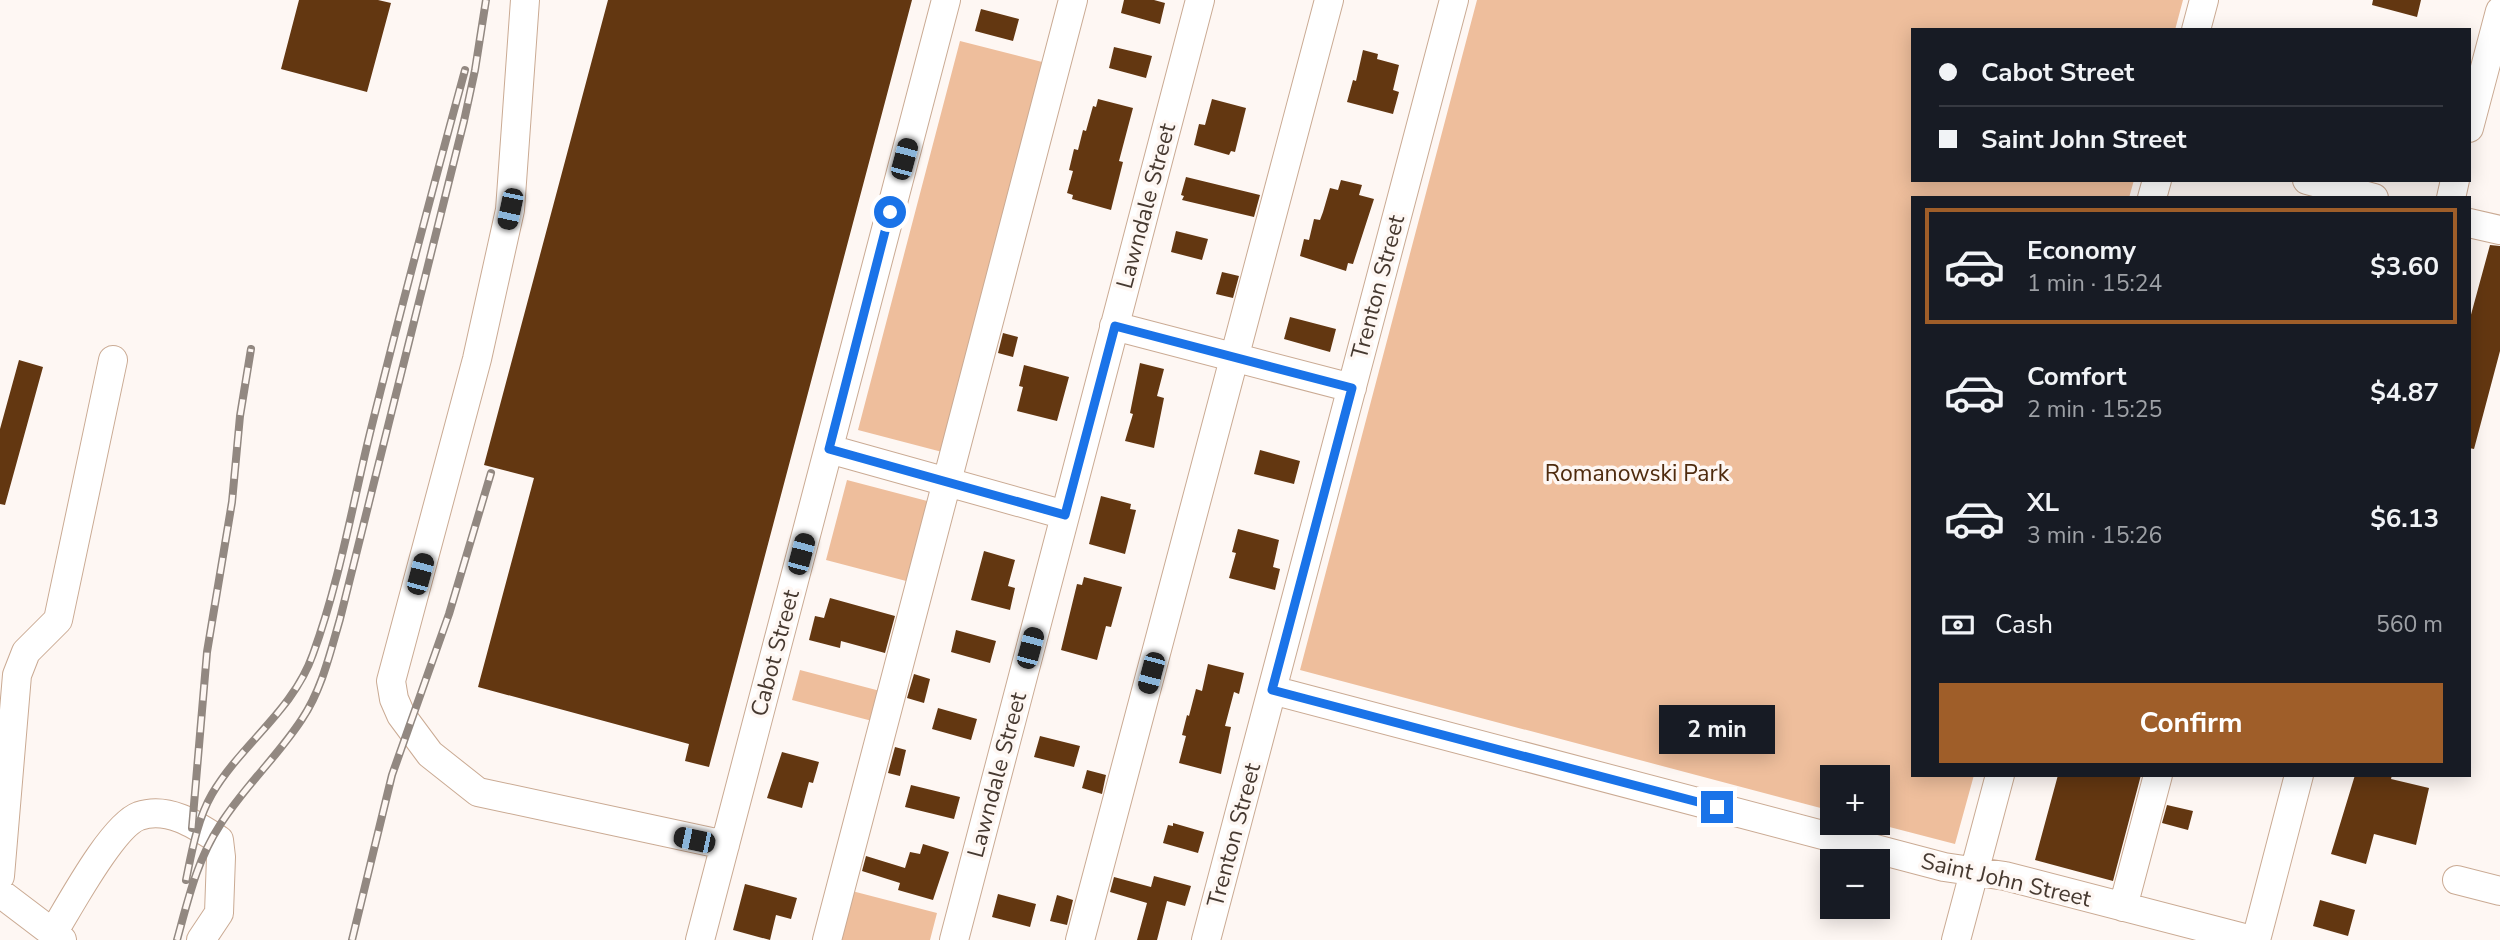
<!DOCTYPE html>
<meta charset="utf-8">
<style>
:root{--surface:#171b24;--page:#242831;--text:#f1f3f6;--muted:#9ea1a6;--line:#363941;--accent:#9f5e29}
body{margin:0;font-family:"Nunito Sans",sans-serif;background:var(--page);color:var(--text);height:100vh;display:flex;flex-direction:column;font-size:26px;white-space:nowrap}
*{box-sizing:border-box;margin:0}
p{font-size:23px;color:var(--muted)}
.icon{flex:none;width:38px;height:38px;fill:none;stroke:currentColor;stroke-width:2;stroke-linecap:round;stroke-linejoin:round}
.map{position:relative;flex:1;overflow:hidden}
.details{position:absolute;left:1911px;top:196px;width:560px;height:581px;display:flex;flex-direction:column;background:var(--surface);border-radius:0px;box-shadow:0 4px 18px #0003}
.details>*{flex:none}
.hud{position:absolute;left:1911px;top:28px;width:560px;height:154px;border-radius:0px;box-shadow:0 4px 18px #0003;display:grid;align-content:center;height:154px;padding:0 28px;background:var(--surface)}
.tools{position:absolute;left:1820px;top:765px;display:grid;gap:14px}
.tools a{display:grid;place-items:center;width:70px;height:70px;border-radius:0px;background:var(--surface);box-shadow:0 4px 18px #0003;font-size:35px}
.end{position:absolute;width:32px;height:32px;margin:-16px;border:9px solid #1a73e8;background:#fff;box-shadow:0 0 0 4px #fff}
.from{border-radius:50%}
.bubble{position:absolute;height:49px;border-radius:0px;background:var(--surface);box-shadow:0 4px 18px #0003;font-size:23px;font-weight:700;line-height:49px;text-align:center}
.car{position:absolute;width:21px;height:42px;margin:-21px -10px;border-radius:9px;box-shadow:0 0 5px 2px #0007;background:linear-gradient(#222 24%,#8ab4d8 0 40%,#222 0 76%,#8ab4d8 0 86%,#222 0)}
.hud b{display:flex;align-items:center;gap:24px;height:66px;font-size:26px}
.hud b+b{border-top:2px solid var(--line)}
.hud i{width:18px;height:18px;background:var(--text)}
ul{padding:12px 0 0;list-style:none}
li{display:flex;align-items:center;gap:21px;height:116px;margin:0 14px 10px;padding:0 14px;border:4px solid transparent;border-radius:0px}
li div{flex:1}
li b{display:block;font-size:26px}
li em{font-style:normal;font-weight:700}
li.current{border-color:var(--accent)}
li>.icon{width:63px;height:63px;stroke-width:1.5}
.pay{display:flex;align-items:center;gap:18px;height:77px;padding:0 28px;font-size:26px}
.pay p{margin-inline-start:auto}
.action{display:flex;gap:14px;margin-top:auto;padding:14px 28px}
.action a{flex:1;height:80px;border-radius:0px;background:var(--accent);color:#fff;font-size:28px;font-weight:700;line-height:80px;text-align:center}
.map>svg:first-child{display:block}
.green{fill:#eebe9c}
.building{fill:#633711}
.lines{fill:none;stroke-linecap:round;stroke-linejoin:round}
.minor-casing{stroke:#caaa93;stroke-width:30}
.minor{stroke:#fff;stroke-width:28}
.rail-casing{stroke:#928881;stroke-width:8}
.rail{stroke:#fef7f3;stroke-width:5;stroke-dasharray:16;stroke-linecap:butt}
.route{stroke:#1a73e8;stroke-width:9}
.labels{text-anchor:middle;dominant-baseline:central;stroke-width:7;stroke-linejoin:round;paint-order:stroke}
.street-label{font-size:23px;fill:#463930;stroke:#fef7f3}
.park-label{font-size:23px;fill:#4e2b0e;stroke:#fef7f3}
</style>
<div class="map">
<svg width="2500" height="940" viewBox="0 0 2500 940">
<rect width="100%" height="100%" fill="#fef7f3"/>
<path class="green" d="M1477,0H2183L2175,30H1913V180H2134L2129,198H1913V775H1974L1955,844L1874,823L1878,822V777H1832V811L1300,670Z
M960,41L1046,63L946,453L858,430Z
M847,480L931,502L910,582L826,560Z
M800,670L884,692L876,722L792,700Z
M852,891L937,913L930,940H839Z"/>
<path class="building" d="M299,0H378L391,3L367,92L281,69Z
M608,0H912L709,767L685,761L689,744L478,687L534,478L484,465Z
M1124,0H1154L1165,3L1160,24L1121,13Z
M2373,0H2421L2417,17L2372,5Z
M981,9L1019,19L1013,41L975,31Z
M1114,47L1152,56L1146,78L1109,68Z
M1363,50L1378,54L1377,59L1399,65L1393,90L1399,92L1393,114L1347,102L1353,80L1356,81Z
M1098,99L1133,108L1119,161L1123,162L1111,210L1072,199L1073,195L1067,193L1073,171L1069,170L1074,149L1078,150L1083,130L1086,131L1093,106L1096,107Z
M1212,99L1246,108L1235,152L1231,151L1229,155L1194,145L1199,124L1205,125Z
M1186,177L1260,195L1254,217L1182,200L1184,196L1181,195Z
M1341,180L1362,185L1359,195L1374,199L1353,264L1348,263L1346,271L1300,256L1304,239L1309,240L1314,219L1320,220L1323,212L1330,188L1338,190Z
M1176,231L1208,239L1202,260L1171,252Z
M2490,245L2500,246V351L2474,449L2469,448V322Z
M1222,272L1239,276L1233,298L1216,294Z
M1290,317L1336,329L1330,352L1284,339Z
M1003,333L1018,337L1013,357L998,353Z
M19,360L43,367L5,505L0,504V429Z
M1140,363L1164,369L1157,396L1164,398L1154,448L1125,441L1133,414L1130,413Z
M1024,365L1069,377L1057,421L1017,411L1023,387L1019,386Z
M1260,450L1300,461L1294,484L1254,474Z
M1101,496L1131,504L1130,509L1136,510L1125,554L1089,544Z
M1238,529L1279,540L1273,567L1280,569L1275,590L1229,578L1236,553L1232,552Z
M984,551L1015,560L1008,586L1015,588L1010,610L971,600Z
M1084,577L1122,587L1111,627L1106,626L1097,660L1061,650L1077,584L1082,585Z
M830,598L895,616L885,653L841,641L840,648L809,640L815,616L824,618Z
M956,630L996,641L990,663L951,652Z
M1208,664L1244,673L1239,694L1234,692L1225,726L1231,727L1221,774L1179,763L1186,736L1182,735L1187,715L1189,716L1196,689L1202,691Z
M914,674L930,679L924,703L907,698Z
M938,708L977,719L971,740L932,729Z
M1040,736L1080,746L1074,767L1034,757Z
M895,747L906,750L900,776L888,773Z
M782,752L819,762L813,783L809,782L802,808L767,798Z
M1087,770L1106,775L1102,794L1082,788Z
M2058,775H2141L2113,881L2035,860Z
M2355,775H2392L2391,779L2429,788L2416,845L2374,834L2366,864L2331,854Z
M911,785L960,797L954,819L905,807Z
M2167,805L2193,811L2188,830L2162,823Z
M1173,823L1204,832L1198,853L1163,843L1168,825L1173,826Z
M923,844L949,852L933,900L898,890L900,883L862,871L866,856L905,868L910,852L920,854Z
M1154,876L1191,886L1185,906L1167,901L1157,940H1137L1147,903L1110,892L1114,877L1151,887Z
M745,884L797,898L791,919L776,915L770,940L733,930Z
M998,894L1036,904L1030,927L992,917Z
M1057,895L1073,900L1067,925L1050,921Z
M2320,900L2355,910L2348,936L2313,926Z"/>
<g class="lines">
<defs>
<path id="minor" d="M525,0L510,210L477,359L391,681L394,699L401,715L430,754L478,792L725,845
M2196,30L2204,0
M2469,128L2500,11
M2307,180L2374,198
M2152,198L2157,180
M2451,198L2455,180
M2469,223L2500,230
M1114,326L1352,388
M829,449L1065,515
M1272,690L1944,867L2005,876L2252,940
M0,876L17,675L26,652L58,620L113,360
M2457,880L2500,891
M0,893L62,940
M2123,907L2158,775
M53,933C69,907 112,826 139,816C168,806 196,825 219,840L221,857L219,913L201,940
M700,940L946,0
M827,940L1073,0
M954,940L1200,0
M1080,940L1329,0
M1206,940L1454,0
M1956,940L2000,775
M2256,940L2299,775"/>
</defs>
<use href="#minor" class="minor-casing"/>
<use href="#minor" class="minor"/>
<defs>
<path id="rail" d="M192,828L207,652L232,502L240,416L251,349
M186,880C192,851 197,820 212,794C242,743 293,711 313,654C339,583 352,507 370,433C400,312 432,191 465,70
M177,940C188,900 197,860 220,825C244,787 278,756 302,719C322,689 330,653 340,619L464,121L475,70L486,0
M352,940L392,775L449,614L491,473"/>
</defs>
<use href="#rail" class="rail-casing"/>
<use href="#rail" class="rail"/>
</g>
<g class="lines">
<path class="route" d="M890,212L829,449L1065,515L1115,326L1352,388L1272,690L1717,807"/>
</g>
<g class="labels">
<g class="street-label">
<text transform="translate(1146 206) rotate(-75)">Lawndale Street</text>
<text transform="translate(1378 287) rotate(-75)">Trenton Street</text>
<text transform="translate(775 653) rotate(-75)">Cabot Street</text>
<text transform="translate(997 775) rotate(-75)">Lawndale Street</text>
<text transform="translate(1234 835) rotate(-75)">Trenton Street</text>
<text transform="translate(2006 880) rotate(13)">Saint John Street</text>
</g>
<g class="park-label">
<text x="1637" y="473">Romanowski Park</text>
</g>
</g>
</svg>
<div class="tools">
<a>+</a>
<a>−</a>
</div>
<i class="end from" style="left:890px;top:212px"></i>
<i class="end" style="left:1717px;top:807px"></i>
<div class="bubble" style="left:1659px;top:705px;width:116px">2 min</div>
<i class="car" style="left:904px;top:159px;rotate:15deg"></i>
<i class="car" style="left:510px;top:209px;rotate:192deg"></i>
<i class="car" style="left:801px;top:554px;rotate:15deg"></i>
<i class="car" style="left:420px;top:574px;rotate:15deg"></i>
<i class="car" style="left:1030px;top:648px;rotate:15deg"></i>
<i class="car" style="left:1151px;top:673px;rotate:195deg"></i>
<i class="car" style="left:694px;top:840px;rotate:282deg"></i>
<div class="hud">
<b><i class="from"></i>Cabot Street</b>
<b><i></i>Saint John Street</b>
</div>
<section class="details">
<ul>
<li class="current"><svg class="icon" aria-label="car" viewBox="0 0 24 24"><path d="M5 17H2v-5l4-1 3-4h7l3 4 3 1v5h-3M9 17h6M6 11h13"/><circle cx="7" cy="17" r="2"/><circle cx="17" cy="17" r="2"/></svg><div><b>Economy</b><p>1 min · 15:24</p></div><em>$3.60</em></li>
<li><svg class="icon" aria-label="car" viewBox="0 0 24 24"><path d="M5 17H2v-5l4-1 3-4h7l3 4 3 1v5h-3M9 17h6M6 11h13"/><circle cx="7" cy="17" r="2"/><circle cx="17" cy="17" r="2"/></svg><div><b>Comfort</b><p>2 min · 15:25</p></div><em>$4.87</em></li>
<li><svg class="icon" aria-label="car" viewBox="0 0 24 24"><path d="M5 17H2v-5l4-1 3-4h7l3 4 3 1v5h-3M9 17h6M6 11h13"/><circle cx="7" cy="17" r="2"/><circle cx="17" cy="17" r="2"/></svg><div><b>XL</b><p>3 min · 15:26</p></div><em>$6.13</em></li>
</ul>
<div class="pay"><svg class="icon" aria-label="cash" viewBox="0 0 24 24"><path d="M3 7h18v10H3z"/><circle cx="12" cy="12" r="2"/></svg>Cash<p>560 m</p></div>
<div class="action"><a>Confirm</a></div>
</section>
</div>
